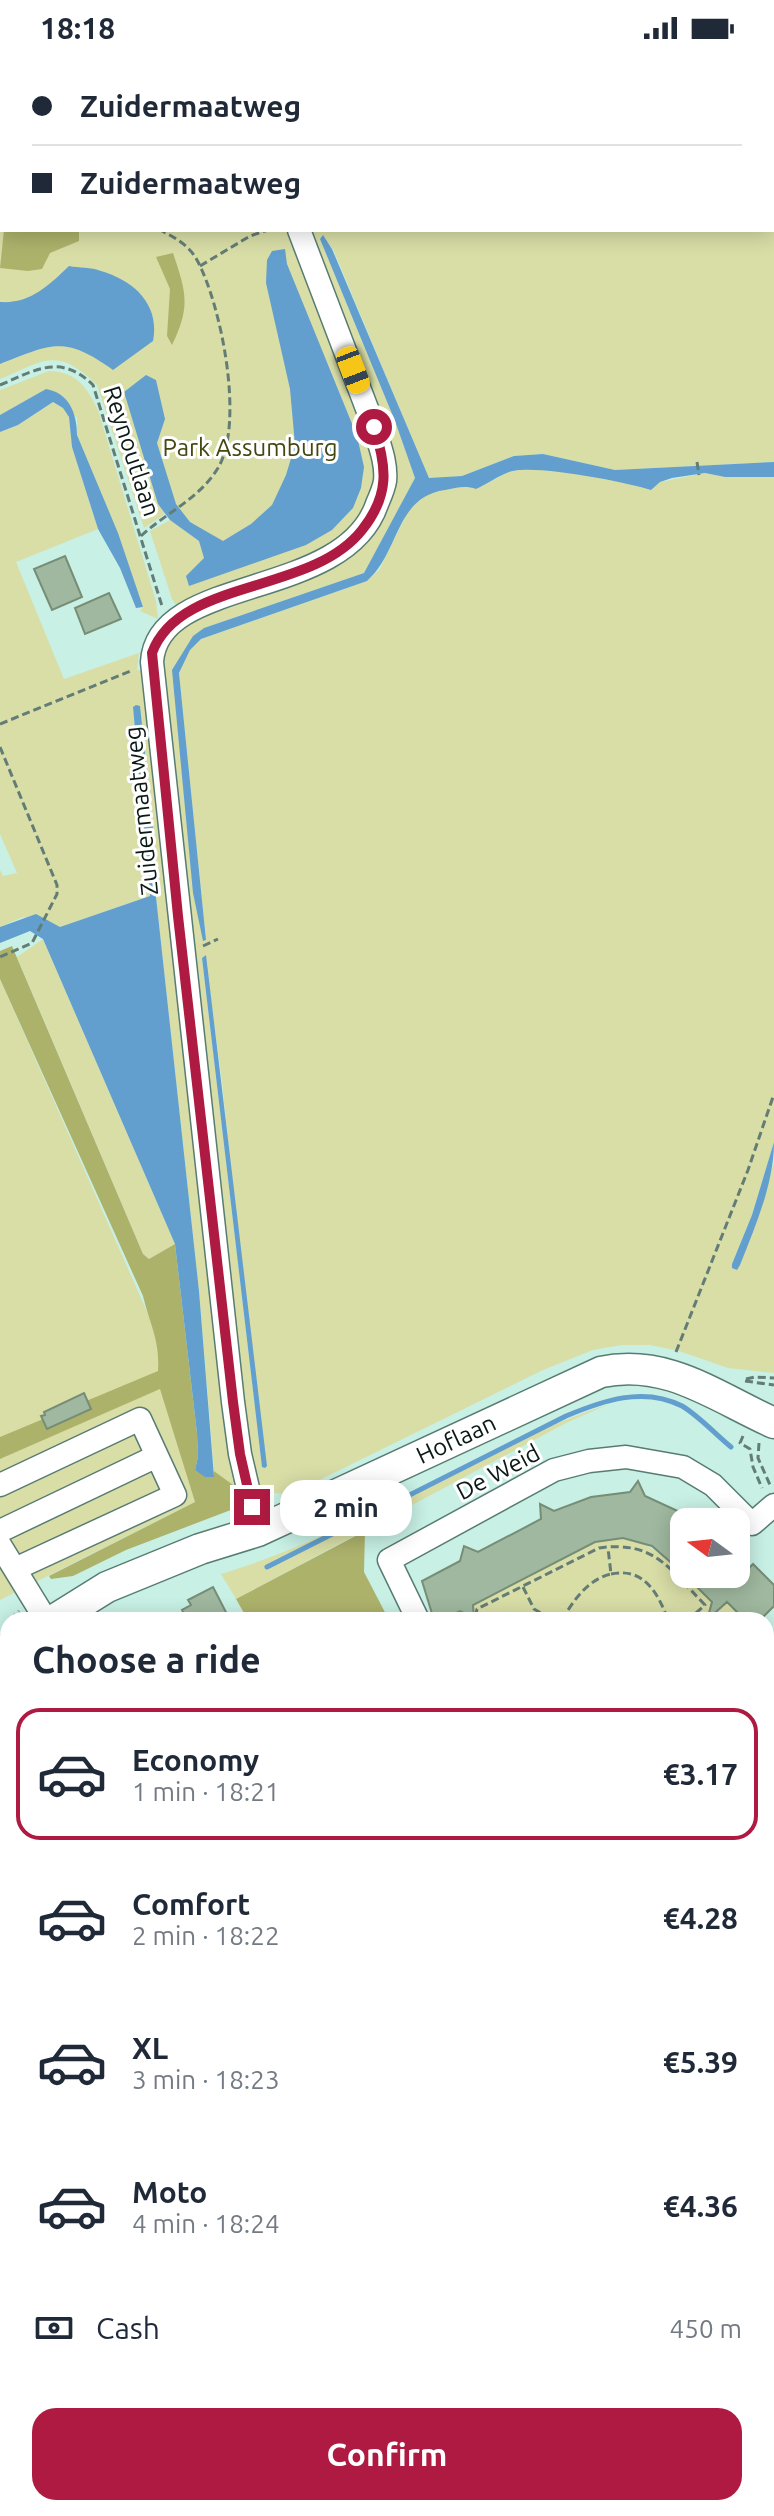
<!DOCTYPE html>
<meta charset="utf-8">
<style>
:root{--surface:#fff;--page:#f2f2f3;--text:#1f2937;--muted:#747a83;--line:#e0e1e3;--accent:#ae1a41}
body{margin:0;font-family:Ubuntu,sans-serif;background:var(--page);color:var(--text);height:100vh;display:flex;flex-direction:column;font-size:30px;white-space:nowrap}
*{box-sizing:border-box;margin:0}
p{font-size:26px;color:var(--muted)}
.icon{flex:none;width:44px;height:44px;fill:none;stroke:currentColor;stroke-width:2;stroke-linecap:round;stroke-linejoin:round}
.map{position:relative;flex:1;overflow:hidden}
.panel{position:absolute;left:0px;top:1556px;width:774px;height:904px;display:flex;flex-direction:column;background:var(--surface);border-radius:24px 24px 0 0;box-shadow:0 4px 20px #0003}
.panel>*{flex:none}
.guide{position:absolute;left:0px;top:0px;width:774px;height:176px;box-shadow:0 4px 20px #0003;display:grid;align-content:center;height:176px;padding:0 32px;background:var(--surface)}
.needle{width:52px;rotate:285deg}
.controls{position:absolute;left:670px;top:1452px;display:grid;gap:16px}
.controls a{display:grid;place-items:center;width:80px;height:80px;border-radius:16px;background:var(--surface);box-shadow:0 4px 20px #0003;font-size:40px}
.end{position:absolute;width:36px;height:36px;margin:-18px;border:10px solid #ae1a41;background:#fff;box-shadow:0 0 0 4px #fff}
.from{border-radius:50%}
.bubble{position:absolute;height:56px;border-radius:24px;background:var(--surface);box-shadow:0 4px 20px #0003;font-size:26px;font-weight:600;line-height:56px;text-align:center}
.car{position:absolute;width:24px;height:48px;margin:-24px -12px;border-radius:10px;box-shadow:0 0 6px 2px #0007;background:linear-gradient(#f5c518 24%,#345 0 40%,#f5c518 0 76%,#345 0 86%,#f5c518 0)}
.guide b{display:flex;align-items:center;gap:28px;height:76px;font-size:30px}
.guide b+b{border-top:2px solid var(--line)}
.guide i{width:20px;height:20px;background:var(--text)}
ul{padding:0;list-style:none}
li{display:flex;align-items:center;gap:24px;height:132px;margin:0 16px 12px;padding:0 16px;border:4px solid transparent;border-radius:24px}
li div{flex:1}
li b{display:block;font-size:30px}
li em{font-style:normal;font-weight:600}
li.current{border-color:var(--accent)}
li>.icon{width:72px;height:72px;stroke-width:1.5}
h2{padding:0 32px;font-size:36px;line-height:96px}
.pay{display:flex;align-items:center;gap:20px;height:88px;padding:0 32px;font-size:30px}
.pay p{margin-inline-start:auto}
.button{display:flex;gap:16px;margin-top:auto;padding:16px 32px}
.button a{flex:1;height:92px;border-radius:24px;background:var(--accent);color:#fff;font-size:32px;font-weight:600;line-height:92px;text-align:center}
.status{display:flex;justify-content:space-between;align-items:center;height:56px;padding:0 40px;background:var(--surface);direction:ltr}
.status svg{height:22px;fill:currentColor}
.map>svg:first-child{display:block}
.green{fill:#d9dea7;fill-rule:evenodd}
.forest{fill:#adb26b}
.water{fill:#629fce}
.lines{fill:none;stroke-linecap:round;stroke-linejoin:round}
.stream{stroke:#629fce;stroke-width:5}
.building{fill:#a0b89f;stroke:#768d76;stroke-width:2}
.minor-casing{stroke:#587c73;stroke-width:25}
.major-casing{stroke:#587c73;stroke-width:33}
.path{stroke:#637d76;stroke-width:3;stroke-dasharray:8 4;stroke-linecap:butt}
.minor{stroke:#fff;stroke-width:22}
.major{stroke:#fff;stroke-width:30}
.route{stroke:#ae1a41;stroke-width:10}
.labels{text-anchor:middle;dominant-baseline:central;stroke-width:6;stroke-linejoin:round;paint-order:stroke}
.park-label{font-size:24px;fill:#454710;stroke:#fff}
.street-label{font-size:24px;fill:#0b1916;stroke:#fff}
</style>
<div class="status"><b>18:18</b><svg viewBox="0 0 49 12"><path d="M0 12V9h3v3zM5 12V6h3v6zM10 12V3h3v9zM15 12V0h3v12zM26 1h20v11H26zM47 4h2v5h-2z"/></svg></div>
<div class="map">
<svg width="774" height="2460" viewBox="0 0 774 2460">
<rect width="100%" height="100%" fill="#c8f0e5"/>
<path class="green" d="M0,0H229L230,2H2V174H295L376,401L373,430L367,453L336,493L179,554L172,543L150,475L170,464L165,458L144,472L97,329C57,290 45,304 0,323Z
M346,0H774V406L615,414L543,398L514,400L462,420L429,423L333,193L323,180L320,183L395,365L415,422L364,517L204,572L193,580L173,615L193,835L204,885L206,884L179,617L190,594L201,583L367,525L379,514L410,451L428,436L490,426L510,415L531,412L660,426L705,417L725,421H774V1086L752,1159L732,1208L737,1214L752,1178L774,1106V1317L728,1312L679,1295L650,1289H622L593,1294L543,1314L291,1438L271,1437L255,1440L167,694C166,678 159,606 163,596C184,540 311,538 356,495C372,479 380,457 389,436L301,174H772V2H345ZM205,900L222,1026L262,1411L202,902Z
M49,315C77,316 86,330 98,354L156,545L158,563L140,555L143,551L77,379V362L46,333L0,359V334Z
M53,346L63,352L69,361L72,391L98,473L16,506L64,623L139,597L137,614L146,615L240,1434L214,1415L199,1235L156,841L153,773L136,649L133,652L150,840L60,871L23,861L0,871V814L3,820L17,817L0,778V376L18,369Z
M43,883L175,1188L149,1203L143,1198L17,901Z
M0,923L156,1276L161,1333L195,1446L0,1544Z
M609,1348L566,1367L236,1543L221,1518C357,1477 475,1393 609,1348Z
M623,1482C664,1489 691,1526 720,1553L727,1546L745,1564H451L465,1557L471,1550L595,1486Z
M774,2287V2373L766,2369V2292Z"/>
<path class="forest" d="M4,174H79V185L50,197L42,213L28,215L0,212Z
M173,197C186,236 191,250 172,289L167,280L170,233L156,201Z
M12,890L143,1198L149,1203L175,1188L197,1377L198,1401L195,1414L213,1421L214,1415L240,1434L236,1452L126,1494L73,1520L51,1523L49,1520L195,1446L160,1333L0,1403V1381L158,1315C160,1284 150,1269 143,1240L0,923V895Z
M365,1475L364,1516L389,1564H248L236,1543Z
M8,2416V2452H62L50,2460H0V2422Z
M368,2452H562L568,2460H373Z
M602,2452H732L723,2458L724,2460H607Z"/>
<path class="water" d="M323,179L332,193L429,422L462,420L514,400L543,398L615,414L774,406V421H725L705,417L672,422L660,426L651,434C627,426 530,407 509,416C498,420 487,428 476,433C465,429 456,432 445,434C395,441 400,496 367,525L201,583L190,594L179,617L206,884L203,885L193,837L172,614L193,580L204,572L364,517L415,422L395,365L320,183Z
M285,193L287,208L357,380L364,411L361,432L353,452L332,474L306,489L189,530L186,520L204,502L199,485L170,464L158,448L124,336L146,319L156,324L165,363L157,387L176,448L190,466L223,485L251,468L272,449L286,419L295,389L290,333L266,227L267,204L272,195Z
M69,210C79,212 91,211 101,215C135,225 160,249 153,285L113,314C64,279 52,288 0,308V246C30,248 48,230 69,210Z
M46,333C69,337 77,357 77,379L118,477L143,551L136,552L120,512L98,473L72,391L69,361L63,352L53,346L18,369L0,376V359Z
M136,649L140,650L153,773L156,841L199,1235L214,1421H205L195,1414L198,1401L197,1377L175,1188L43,883L30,875L0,887V871L36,858L60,871L150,840L133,651Z
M206,899L267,1410L265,1412L262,1411L202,902Z
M774,1086C774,1128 755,1171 740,1209L737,1214L732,1212V1208L752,1159Z"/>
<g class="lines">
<path class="stream" d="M267,1511L566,1360C602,1345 643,1330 682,1350C699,1360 715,1378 731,1391"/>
</g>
<path class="building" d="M65,500L82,541L52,554L34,513Z
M109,537L121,563L85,578L75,552Z
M84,1337L91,1353L47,1373L41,1360L45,1359L44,1356Z
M638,1425L645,1440L684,1458V1518H736V1507L745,1516L753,1508L774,1529V1550L760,1564H745L727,1546L707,1564L712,1546L684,1518L652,1490L623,1482L595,1486L473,1549L474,1562L460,1555L443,1564H434L422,1525L460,1505L464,1490L478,1496L541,1463L540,1448L554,1455L591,1441L630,1436Z
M213,1531L230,1564H187L182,1554L191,1549L188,1544Z"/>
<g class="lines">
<defs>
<path id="minor" d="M232,0L233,2
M0,1429L140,1363L175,1439L15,1513
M0,1475L157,1400
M258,1475L240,1398L233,1346L152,606C157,518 344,545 377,448C380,441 384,432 385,425C387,407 379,388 374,371L299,174
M0,1489L46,1564
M418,1564L389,1504L554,1414L589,1405L626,1401L683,1411L713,1429L752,1468L774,1449
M766,1669L774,1661
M0,1732L8,1745
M766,1843L774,1856
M766,1905L774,1900
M0,1997L8,1992
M0,2017L8,2032
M766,2067L774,2062
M766,2161L774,2175
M766,2228L774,2224
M0,2404L8,2398
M131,2452L136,2460
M354,2452L360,2460
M670,2452L675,2460
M66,2460L77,2452
M758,2460L774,2450"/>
<path id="major" d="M54,1564L107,1531L200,1493L258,1475L601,1316C667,1302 716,1341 774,1367
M0,1597L8,1593"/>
</defs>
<use href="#minor" class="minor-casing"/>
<use href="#major" class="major-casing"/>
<path class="path" d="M354,2L356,0
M0,152H2
M200,210L250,180L268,174
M0,329C36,314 60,297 93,329L162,550
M697,406L699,419
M141,480C167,456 199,443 218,412C245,367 221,248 197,204C189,189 174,181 160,174
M0,668L133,614
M0,691L57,829V838L32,887L0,901
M203,890L218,883
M676,1296L748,1114L774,1038
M746,1323L755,1321L774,1322
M745,1325L774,1329
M743,1380L740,1387L750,1393L753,1411L762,1432
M759,1387L758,1402L770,1429
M611,1518C644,1511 658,1537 668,1564
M523,1531L534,1553L553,1564
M10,1564L19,1555
M454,1564L464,1560L469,1563L475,1562L477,1553L599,1492C654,1484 670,1513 705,1549L688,1564
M562,1564C573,1545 588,1523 611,1518L608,1492
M766,2393L774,2394
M490,2452L497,2460
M635,2452L640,2460
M540,2460L554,2452"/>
<use href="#minor" class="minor"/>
<use href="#major" class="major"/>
</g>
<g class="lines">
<path class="route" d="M252,1451L240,1398L233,1346L178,860L152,597C179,522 311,539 362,474C390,439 387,411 374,371"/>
</g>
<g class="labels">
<g class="park-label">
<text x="250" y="391">Park Assumburg</text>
</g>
<g class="street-label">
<text transform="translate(132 395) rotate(72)">Reynoutlaan</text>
<text transform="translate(141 755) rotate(-96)">Zuidermaatweg</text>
<text transform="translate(456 1383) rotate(-25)">Hoflaan</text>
<text transform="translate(498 1416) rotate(-28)">De Weid</text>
</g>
</g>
</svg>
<div class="controls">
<a><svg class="needle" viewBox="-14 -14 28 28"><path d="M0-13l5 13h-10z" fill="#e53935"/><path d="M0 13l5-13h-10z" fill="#747a83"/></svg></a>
</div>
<i class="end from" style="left:374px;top:371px"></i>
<i class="end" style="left:252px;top:1451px"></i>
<div class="bubble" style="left:280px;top:1424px;width:132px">2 min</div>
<i class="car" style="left:353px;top:314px;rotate:159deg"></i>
<div class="guide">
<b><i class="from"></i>Zuidermaatweg</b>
<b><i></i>Zuidermaatweg</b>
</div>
<section class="panel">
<h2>Choose a ride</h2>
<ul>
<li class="current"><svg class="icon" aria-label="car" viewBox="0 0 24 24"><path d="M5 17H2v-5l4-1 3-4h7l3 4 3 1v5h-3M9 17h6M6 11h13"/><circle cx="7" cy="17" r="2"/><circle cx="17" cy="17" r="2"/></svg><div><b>Economy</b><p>1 min · 18:21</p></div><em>€3.17</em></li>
<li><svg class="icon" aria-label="car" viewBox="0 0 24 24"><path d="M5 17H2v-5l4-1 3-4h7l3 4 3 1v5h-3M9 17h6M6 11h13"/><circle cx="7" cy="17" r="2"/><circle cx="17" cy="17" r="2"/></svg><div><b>Comfort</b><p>2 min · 18:22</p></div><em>€4.28</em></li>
<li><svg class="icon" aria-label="car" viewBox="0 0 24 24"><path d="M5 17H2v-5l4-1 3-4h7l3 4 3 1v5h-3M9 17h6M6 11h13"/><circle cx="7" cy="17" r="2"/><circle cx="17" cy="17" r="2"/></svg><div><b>XL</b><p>3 min · 18:23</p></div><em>€5.39</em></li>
<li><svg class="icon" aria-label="car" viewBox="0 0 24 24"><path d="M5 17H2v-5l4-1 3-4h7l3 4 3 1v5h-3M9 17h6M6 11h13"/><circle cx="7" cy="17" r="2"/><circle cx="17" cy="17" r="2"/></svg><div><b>Moto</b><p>4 min · 18:24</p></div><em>€4.36</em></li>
</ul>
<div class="pay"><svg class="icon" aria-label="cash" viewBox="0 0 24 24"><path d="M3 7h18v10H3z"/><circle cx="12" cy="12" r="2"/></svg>Cash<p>450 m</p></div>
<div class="button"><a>Confirm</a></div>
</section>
</div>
